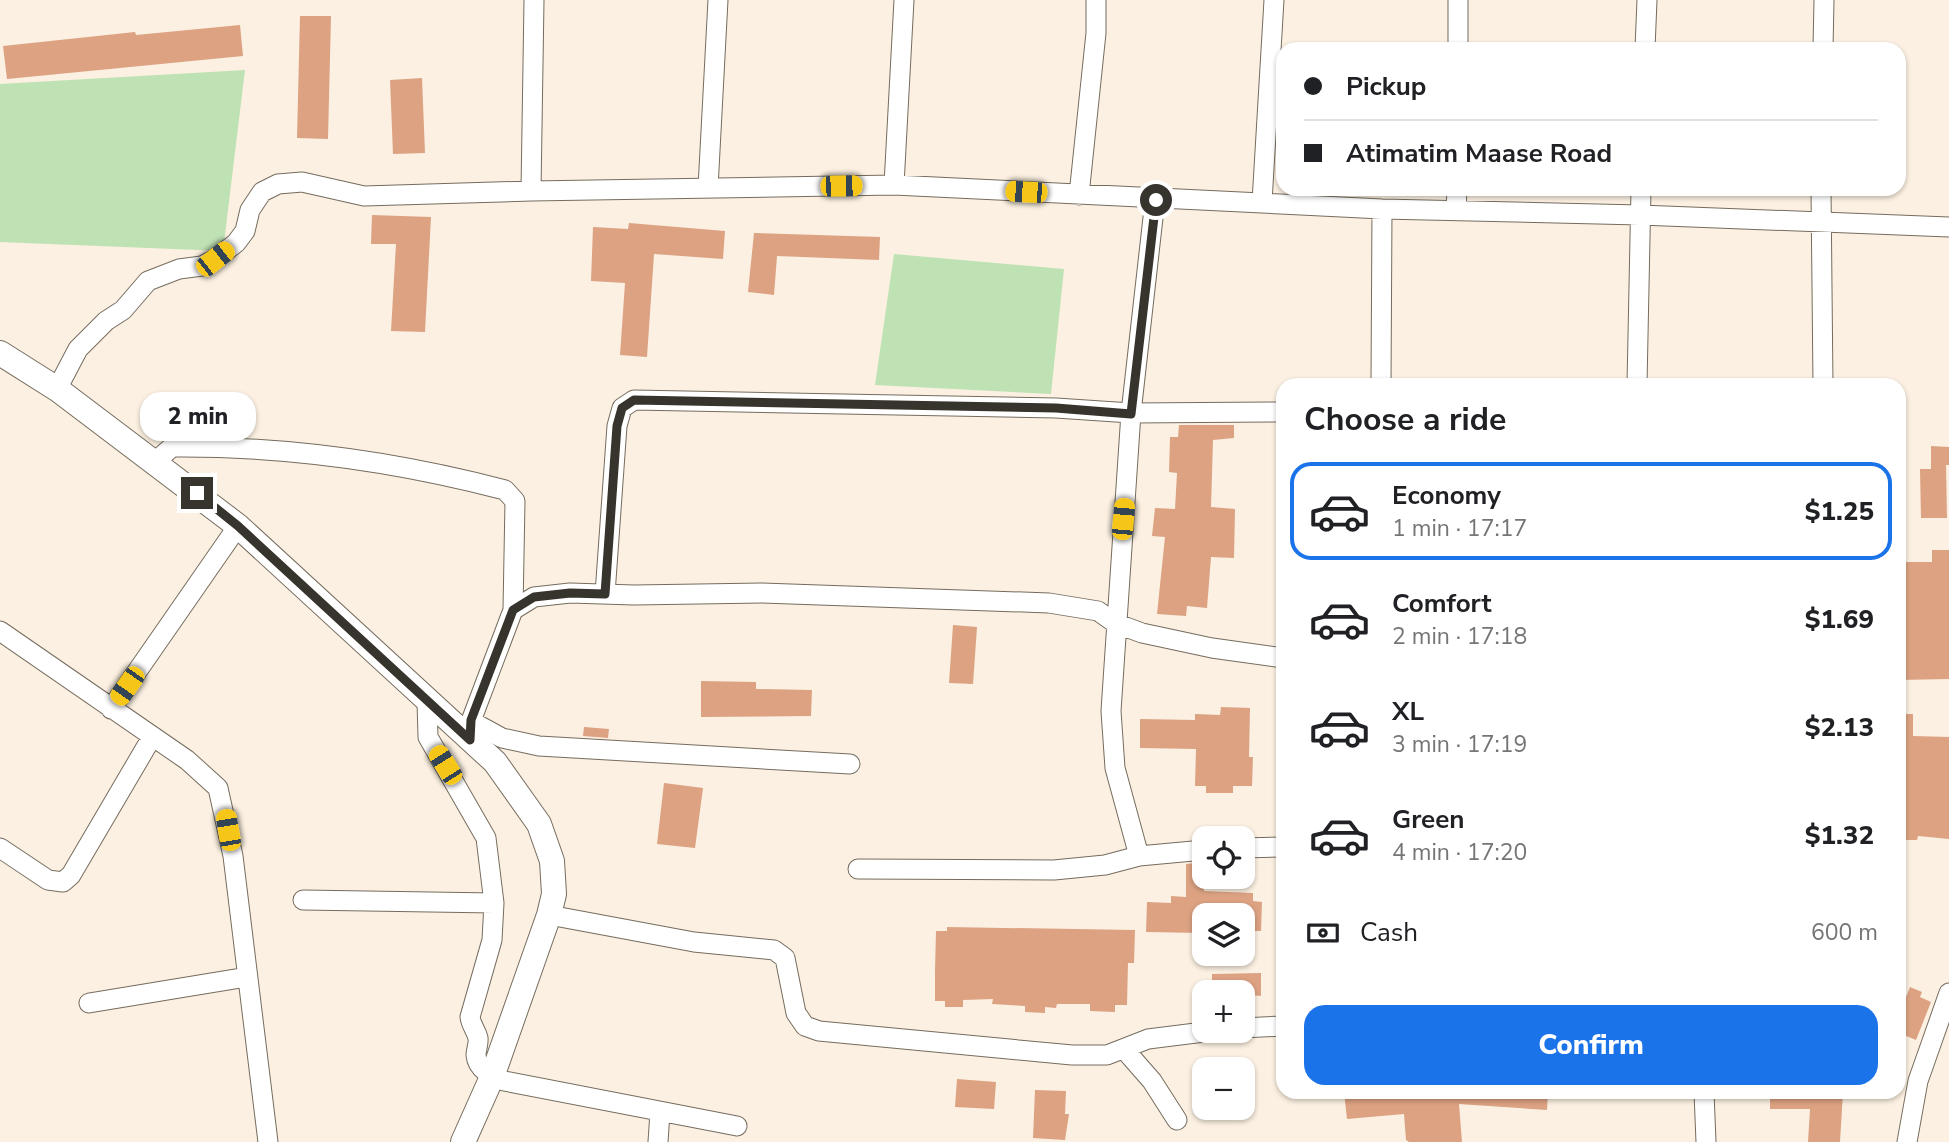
<!DOCTYPE html>
<meta charset="utf-8">
<style>
:root{--surface:#fff;--page:#f2f2f2;--text:#202124;--muted:#757577;--line:#e0e0e0;--accent:#1a73e8}
body{margin:0;font-family:"Nunito Sans",sans-serif;background:var(--page);color:var(--text);height:100vh;display:flex;flex-direction:column;font-size:26px;white-space:nowrap}
*{box-sizing:border-box;margin:0}
p{font-size:23px;color:var(--muted)}
.icon{flex:none;width:38px;height:38px;fill:none;stroke:currentColor;stroke-width:2;stroke-linecap:round;stroke-linejoin:round}
.map{position:relative;flex:1;overflow:hidden}
.drawer{position:absolute;left:1276px;top:378px;width:630px;height:721px;display:flex;flex-direction:column;background:var(--surface);border-radius:21px;box-shadow:0 2px 5px #0004}
.drawer>*{flex:none}
.banner{position:absolute;left:1276px;top:42px;width:630px;height:154px;border-radius:21px;box-shadow:0 2px 5px #0004;display:grid;align-content:center;height:154px;padding:0 28px;background:var(--surface)}
.fabs{position:absolute;left:1192px;top:826px;display:grid;gap:14px}
.fabs a{display:grid;place-items:center;width:63px;height:63px;border-radius:14px;background:var(--surface);box-shadow:0 2px 5px #0004;font-size:35px}
.end{position:absolute;width:32px;height:32px;margin:-16px;border:9px solid #37332d;background:#fff;box-shadow:0 0 0 4px #fff}
.from{border-radius:50%}
.bubble{position:absolute;height:49px;border-radius:21px;background:var(--surface);box-shadow:0 2px 5px #0004;font-size:23px;font-weight:800;line-height:49px;text-align:center}
.car{position:absolute;width:21px;height:42px;margin:-21px -10px;border-radius:9px;box-shadow:0 0 5px 2px #0007;background:linear-gradient(#f5c518 24%,#345 0 40%,#f5c518 0 76%,#345 0 86%,#f5c518 0)}
.banner b{display:flex;align-items:center;gap:24px;height:66px;font-size:26px}
.banner b+b{border-top:2px solid var(--line)}
.banner i{width:18px;height:18px;background:var(--text)}
ul{padding:0;list-style:none}
li{display:flex;align-items:center;gap:21px;height:98px;margin:0 14px 10px;padding:0 14px;border:4px solid transparent;border-radius:21px}
li div{flex:1}
li b{display:block;font-size:26px}
li em{font-style:normal;font-weight:800}
li.selected{border-color:var(--accent)}
li>.icon{width:63px;height:63px;stroke-width:1.5}
h2{padding:0 28px;font-size:32px;line-height:84px}
.pay{display:flex;align-items:center;gap:18px;height:77px;padding:0 28px;font-size:26px}
.pay p{margin-inline-start:auto}
.button{display:flex;gap:14px;margin-top:auto;padding:14px 28px}
.button a{flex:1;height:80px;border-radius:21px;background:var(--accent);color:#fff;font-size:28px;font-weight:800;line-height:80px;text-align:center}
.map>svg:first-child{display:block}
.green{fill:#bfe2b4}
.building{fill:#dca282}
.lines{fill:none;stroke-linecap:round;stroke-linejoin:round}
.minor-casing{stroke:#756c5e;stroke-width:21}
.major-casing{stroke:#756c5e;stroke-width:26}
.minor{stroke:#fff;stroke-width:19}
.major{stroke:#fff;stroke-width:24}
.route{stroke:#37332d;stroke-width:9}
</style>
<div class="map">
<svg width="1949" height="1142" viewBox="0 0 1949 1142">
<rect width="100%" height="100%" fill="#fbf0e1"/>
<path class="green" d="M245,70L223,251L0,242V84Z
M894,254L1064,269L1051,394L875,385Z"/>
<path class="building" d="M300,16H331L328,139L297,138Z
M240,25L243,56L7,79L3,46L135,32L136,35Z
M422,78L425,153L393,154L390,80Z
M372,215L431,217L425,332L391,331L396,244H371Z
M629,223L725,231L723,259L654,254L647,357L620,355L625,283L591,281L593,227L628,229Z
M754,233L880,237L879,260L777,256L774,295L748,292Z
M1179,425H1234V438L1213,440L1211,507L1235,509L1234,558L1211,557L1207,608L1187,606L1186,616L1157,614L1165,537L1152,536L1155,508L1175,509L1177,473L1169,472L1170,437H1178Z
M1931,446L1949,447V465H1946L1947,518H1921L1920,469H1931Z
M1932,550H1949V679L1899,680V562H1932Z
M953,625L977,627L973,684L949,683Z
M701,681L756,682V689L812,690L811,716L701,717Z
M1221,707L1250,708L1249,757H1253L1252,786H1233V793H1206V786H1195L1196,749L1140,748V719L1195,720V714L1220,715Z
M1899,714H1913V736L1949,737V839L1918,836L1917,840H1899Z
M584,727L609,729L608,738L583,736Z
M664,783L703,788L695,848L657,844Z
M1204,862V891L1253,893V901L1262,902L1261,931H1242V915H1203L1202,933L1146,932L1147,902L1171,903V896L1186,897V864Z
M947,927L1135,930L1134,963H1128L1127,1005H1115V1012L1090,1011V1004H1057L1056,1008L1045,1007V1013L1025,1012V1006L992,1004L993,999L963,1000V1007H945V1001H935V971L936,931H947Z
M1261,973V996L1212,991V974Z
M1910,987L1922,992L1920,997L1931,1002L1916,1040L1899,1033V1015Z
M957,1079L996,1082L994,1109L955,1107Z
M1035,1090L1066,1091L1065,1114H1069L1065,1140L1033,1138Z
M1344,1092H1548L1547,1110L1459,1104L1462,1142H1409L1406,1140L1404,1114L1347,1119Z
M1770,1092H1843L1840,1142H1808L1810,1109H1770Z"/>
<g class="lines">
<defs>
<path id="minor" d="M534,0L531,191L894,185L1382,209L1640,215L1949,227
M1458,49V0
M1645,49L1647,0
M1823,49L1824,0
M894,185L904,0
M708,188L718,0
M1821,189L1823,385
M1079,195L1096,33V0
M1262,202L1274,0
M1456,211L1457,189
M1381,385L1382,209
M1637,385L1641,189
M57,389L78,349L106,321L123,310L148,281L179,269L202,266L215,259L236,243L245,231L250,210L262,192L278,184L302,182L364,196L531,191
M156,461L172,447C283,446 398,462 505,490L515,501L513,610
M605,594L617,426L622,408L634,400L1056,408L1131,413L1283,412
M0,631L187,760L218,788L233,856L268,1142
M427,701L428,737L486,838L494,903L492,940L470,1017C471,1025 476,1030 478,1038C479,1043 476,1050 476,1055C477,1069 492,1077 504,1081L737,1126
M111,709L238,526
M471,721L502,738L539,746L850,764
M470,740L471,721L513,610L534,597L570,593L634,595L762,593L1049,603L1098,611L1115,623L1142,633L1212,648L1283,658
M0,848L48,880L63,882L71,875L152,737
M1242,848L1283,847
M1139,856L1115,768L1111,711L1131,413L1155,200
M858,869L1054,870L1105,865L1139,856L1204,850
M303,900L494,903
M549,915L694,942L774,950L785,958L796,1013L805,1026L819,1031L1072,1055H1107L1148,1039L1212,1031
M89,1003L247,977
M1242,1028L1283,1026
M1124,1049L1152,1081L1177,1120
M1704,1092L1706,1142
M658,1142L660,1112
M1907,1142L1918,1081L1949,993"/>
<path id="major" d="M0,353L57,389L238,526L495,762L539,824L552,861L554,894L549,915L492,1077L463,1142"/>
</defs>
<use href="#minor" class="minor-casing"/>
<use href="#major" class="major-casing"/>
<use href="#minor" class="minor"/>
<use href="#major" class="major"/>
</g>
<g class="lines">
<path class="route" d="M197,493L238,526L470,740L471,720L513,610L534,597L570,593L605,594L617,426L622,408L634,400L1056,408L1131,414L1156,200"/>
</g>
</svg>
<div class="fabs">
<a><svg class="icon" aria-label="locate" viewBox="0 0 24 24"><circle cx="12" cy="12" r="6"/><path d="M12 2v4M12 18v4M2 12h4M18 12h4"/></svg></a>
<a><svg class="icon" aria-label="layers" viewBox="0 0 24 24"><path d="M12 4l9 5-9 5-9-5zM3 14l9 5 9-5"/></svg></a>
<a>+</a>
<a>−</a>
</div>
<i class="end from" style="left:1156px;top:200px"></i>
<i class="end" style="left:197px;top:493px"></i>
<div class="bubble" style="left:140px;top:392px;width:116px">2 min</div>
<i class="car" style="left:841px;top:186px;rotate:89deg"></i>
<i class="car" style="left:1026px;top:192px;rotate:273deg"></i>
<i class="car" style="left:215px;top:259px;rotate:52deg"></i>
<i class="car" style="left:1123px;top:519px;rotate:5deg"></i>
<i class="car" style="left:127px;top:686px;rotate:215deg"></i>
<i class="car" style="left:445px;top:765px;rotate:328deg"></i>
<i class="car" style="left:228px;top:830px;rotate:350deg"></i>
<div class="banner">
<b><i class="from"></i>Pickup</b>
<b><i></i>Atimatim Maase Road</b>
</div>
<section class="drawer">
<h2>Choose a ride</h2>
<ul>
<li class="selected"><svg class="icon" aria-label="car" viewBox="0 0 24 24"><path d="M5 17H2v-5l4-1 3-4h7l3 4 3 1v5h-3M9 17h6M6 11h13"/><circle cx="7" cy="17" r="2"/><circle cx="17" cy="17" r="2"/></svg><div><b>Economy</b><p>1 min · 17:17</p></div><em>$1.25</em></li>
<li><svg class="icon" aria-label="car" viewBox="0 0 24 24"><path d="M5 17H2v-5l4-1 3-4h7l3 4 3 1v5h-3M9 17h6M6 11h13"/><circle cx="7" cy="17" r="2"/><circle cx="17" cy="17" r="2"/></svg><div><b>Comfort</b><p>2 min · 17:18</p></div><em>$1.69</em></li>
<li><svg class="icon" aria-label="car" viewBox="0 0 24 24"><path d="M5 17H2v-5l4-1 3-4h7l3 4 3 1v5h-3M9 17h6M6 11h13"/><circle cx="7" cy="17" r="2"/><circle cx="17" cy="17" r="2"/></svg><div><b>XL</b><p>3 min · 17:19</p></div><em>$2.13</em></li>
<li><svg class="icon" aria-label="car" viewBox="0 0 24 24"><path d="M5 17H2v-5l4-1 3-4h7l3 4 3 1v5h-3M9 17h6M6 11h13"/><circle cx="7" cy="17" r="2"/><circle cx="17" cy="17" r="2"/></svg><div><b>Green</b><p>4 min · 17:20</p></div><em>$1.32</em></li>
</ul>
<div class="pay"><svg class="icon" aria-label="cash" viewBox="0 0 24 24"><path d="M3 7h18v10H3z"/><circle cx="12" cy="12" r="2"/></svg>Cash<p>600 m</p></div>
<div class="button"><a>Confirm</a></div>
</section>
</div>
